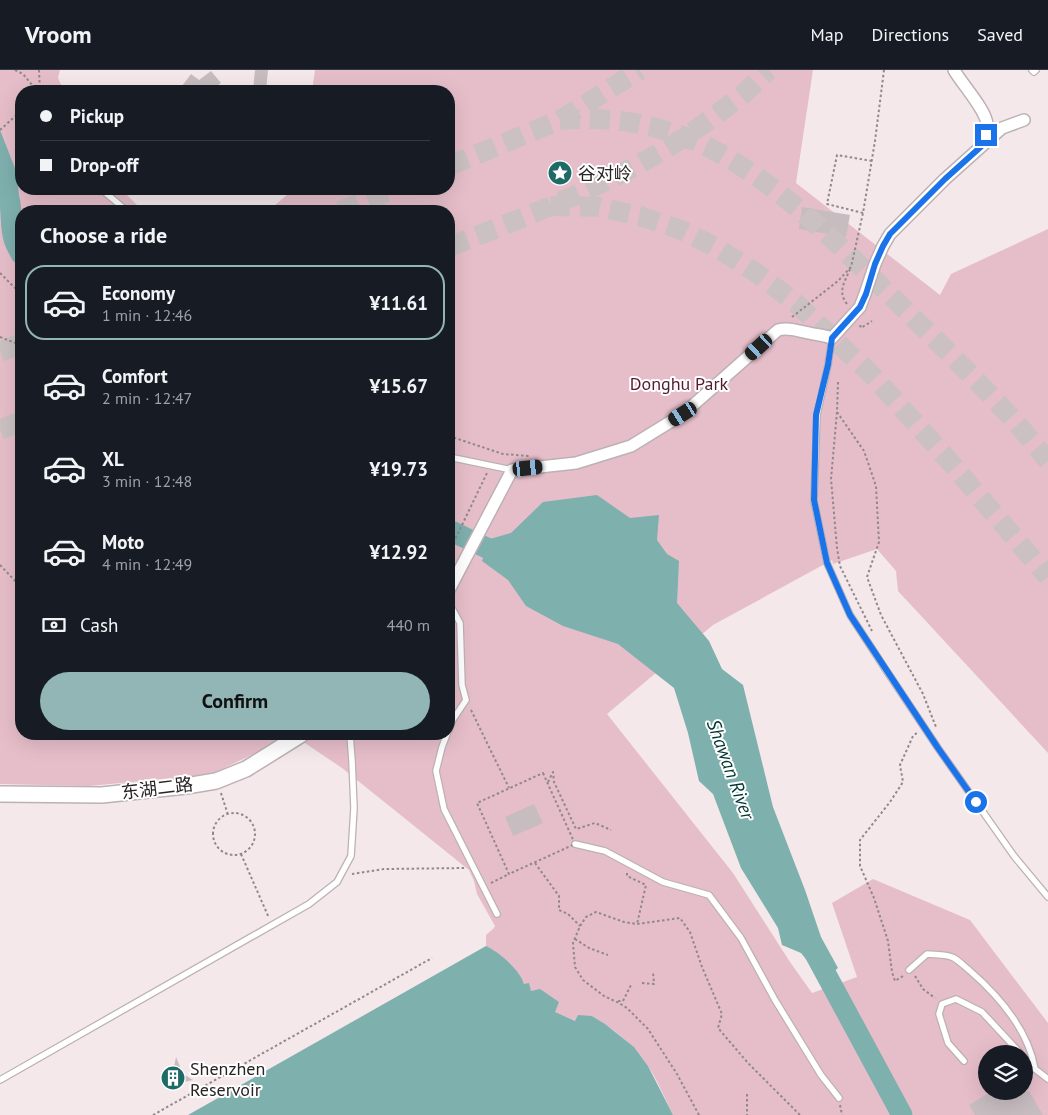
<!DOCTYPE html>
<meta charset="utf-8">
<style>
:root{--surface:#171b24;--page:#242831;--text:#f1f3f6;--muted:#9ea1a6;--line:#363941;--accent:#92b5b6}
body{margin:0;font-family:"PT Sans","Noto Sans SC",sans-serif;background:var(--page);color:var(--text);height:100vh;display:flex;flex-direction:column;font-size:19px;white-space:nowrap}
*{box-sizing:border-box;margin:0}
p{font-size:16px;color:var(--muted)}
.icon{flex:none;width:28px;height:28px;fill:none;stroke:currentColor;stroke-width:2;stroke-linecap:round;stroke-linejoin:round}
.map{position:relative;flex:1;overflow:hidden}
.drawer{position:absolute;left:15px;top:135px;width:440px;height:535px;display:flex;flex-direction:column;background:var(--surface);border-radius:20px;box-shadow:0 5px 20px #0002}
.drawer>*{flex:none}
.banner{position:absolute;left:15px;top:15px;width:440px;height:110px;border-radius:20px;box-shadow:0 5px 20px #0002;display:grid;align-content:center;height:110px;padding:0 25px;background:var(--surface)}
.buttons{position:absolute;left:978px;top:975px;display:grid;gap:10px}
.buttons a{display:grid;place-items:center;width:55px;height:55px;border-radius:50%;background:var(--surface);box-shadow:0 5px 20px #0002;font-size:25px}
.end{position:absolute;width:22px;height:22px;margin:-11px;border:6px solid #1a73e8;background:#fff;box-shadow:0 0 0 2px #fff}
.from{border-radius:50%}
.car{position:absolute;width:15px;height:30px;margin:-15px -8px;border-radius:6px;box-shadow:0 0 4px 1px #0007;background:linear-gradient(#222 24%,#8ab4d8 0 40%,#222 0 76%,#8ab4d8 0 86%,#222 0)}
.banner b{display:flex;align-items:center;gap:18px;height:48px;font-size:19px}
.banner b+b{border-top:1px solid var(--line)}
.banner i{width:12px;height:12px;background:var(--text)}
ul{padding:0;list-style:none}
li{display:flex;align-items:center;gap:15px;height:75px;margin:0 10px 8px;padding:0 15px;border:2px solid transparent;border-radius:20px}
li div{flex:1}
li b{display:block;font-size:19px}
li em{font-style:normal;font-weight:700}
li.active{border-color:var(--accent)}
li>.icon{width:45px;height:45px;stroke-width:1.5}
h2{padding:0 25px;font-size:22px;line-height:60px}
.pay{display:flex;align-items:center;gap:12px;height:55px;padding:0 25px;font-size:19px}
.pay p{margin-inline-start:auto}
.primary-button{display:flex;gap:10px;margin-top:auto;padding:10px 25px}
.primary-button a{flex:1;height:58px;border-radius:30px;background:var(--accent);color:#111;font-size:20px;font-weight:700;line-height:58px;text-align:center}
header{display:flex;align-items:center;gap:30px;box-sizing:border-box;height:70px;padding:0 25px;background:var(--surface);border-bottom:1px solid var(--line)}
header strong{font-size:24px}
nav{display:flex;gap:28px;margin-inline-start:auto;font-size:18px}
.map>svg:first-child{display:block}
.green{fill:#e6beca;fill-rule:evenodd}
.water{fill:#7eb0ad}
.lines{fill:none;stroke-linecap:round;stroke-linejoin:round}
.river{stroke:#7eb0ad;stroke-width:21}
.building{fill:#c7bcbf}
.highway-tunnel{stroke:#cbc1c3;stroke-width:20;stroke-dasharray:20 10;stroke-linecap:butt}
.lane-casing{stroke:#bcb1b5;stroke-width:8}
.street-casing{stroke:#bcb1b5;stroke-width:14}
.secondary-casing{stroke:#bcb1b5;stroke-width:18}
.path{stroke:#91888b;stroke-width:2;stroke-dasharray:2.5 2.5;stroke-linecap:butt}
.lane{stroke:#fff;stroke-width:5.5}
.street{stroke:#fff;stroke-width:11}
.secondary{stroke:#fff;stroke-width:15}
.route{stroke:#1a73e8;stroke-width:6}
.labels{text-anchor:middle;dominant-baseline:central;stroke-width:4;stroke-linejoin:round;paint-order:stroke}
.poi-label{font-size:18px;fill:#282325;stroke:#fff;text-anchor:start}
.park-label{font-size:18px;fill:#511b31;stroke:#fff}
.street-label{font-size:18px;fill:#282325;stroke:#fff}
.water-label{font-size:19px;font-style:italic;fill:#023533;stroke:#fff}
</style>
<header>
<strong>Vroom</strong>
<nav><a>Map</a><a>Directions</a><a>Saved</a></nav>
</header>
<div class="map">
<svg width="1048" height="1045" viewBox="0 0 1048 1045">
<rect width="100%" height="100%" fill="#f4e8eb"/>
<path class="green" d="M0,0H60L58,8L64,21H21V119H121L143,141H21V664H449V141H268L294,119H449V21H312L315,0H813L796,113L940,225L951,204L1048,159V683L898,521L896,501L877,479L833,494L832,490L713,555L607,644L733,803L790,892L812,923L857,907L832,833L873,809L970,850L1048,953V1045H673C665,1029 658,1011 648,996C634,974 613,959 592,946L575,951L554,942L558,932L531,921L490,878L486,876V865L493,859L495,856L477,824L474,811L469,800L342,698L293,665L216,702L195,706L89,716L0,714ZM986,984H1024V1021H986Z"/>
<path class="water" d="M0,60L18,106L20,164L4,150L2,132L0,130Z
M597,425L630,448L659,445L657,470L667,484L679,491L677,533L709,571L722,599L743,615L773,737L805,820L821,867L838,898L823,910L801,883L782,875L778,858L741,798L713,724L699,711L688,663L674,618L618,574L563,556L526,536L508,510L482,491L490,469L511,463L543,432Z
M486,876C499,882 520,900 524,914L529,913L531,921L540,919L559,932L555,942L575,951L578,945L592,946L605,954L634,977L648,996L673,1045H188Z"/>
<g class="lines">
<path class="river" d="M0,111C16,131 8,148 14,169C15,174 19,179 21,184
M449,460L512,490
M814,882L902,1045"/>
</g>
<path class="building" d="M255,0H268L266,21L253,20Z
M211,1L221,13L210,21H188L182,16L191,4L199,10Z
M802,137L850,145L846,167L799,159Z
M534,734L543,753L513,766L505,747Z
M176,987L183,1004L193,1010L184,1012L179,1019L171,1016L168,1012L162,1010L167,1005L168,1002H173Z
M992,1021H1029L1043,1045H975L969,1035Z"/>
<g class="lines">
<path class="highway-tunnel" d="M560,50C570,50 580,48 590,49C628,49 670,59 704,75C776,111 832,168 889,224C929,263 970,303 1009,345C1022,359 1035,375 1048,391
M449,96L560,50L640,0
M550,136L599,137L640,146L681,160L717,178L755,202L796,233L873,306L944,385L1048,507
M340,141L394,119
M449,177C517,150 586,124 650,88C681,71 710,50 738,28C749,20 758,9 769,0
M0,282L21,273
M0,360L21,351"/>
<defs>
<path id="lane" d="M1032,0L1034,2L1036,0
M101,119L127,141
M832,268L828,295L817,345L814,431L827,493L850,545L888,603L938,678L1014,786L1048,827
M449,387L512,400
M449,537L453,540L460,553L462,615L466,630L452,651L449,660
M447,664L442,677L436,701L444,739L497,844
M575,774L605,781L663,812L709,825L741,868L775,930L821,1005L839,1028
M909,900L927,884C935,885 947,884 954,888C959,891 964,896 969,900C999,926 1028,959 1035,999
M1024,987L1035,999L1048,1009
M964,991L948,973L939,944L942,934L956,929L982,942L1021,984
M0,1010L309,834L337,812L351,786L354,738L352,691L350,664"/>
<path id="street" d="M954,0C962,14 986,40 987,54C988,60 986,67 985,73
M449,520L512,400L576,393L631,376L683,344L778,260C788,257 798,261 809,263C817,265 824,265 832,268L860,237L865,224L875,194L883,176L890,164L945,109L1002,58L1024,50"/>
<path id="secondary" d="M0,724L102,725L186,716L216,711L246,699L302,664"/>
</defs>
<use href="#lane" class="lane-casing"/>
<use href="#street" class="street-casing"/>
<use href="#secondary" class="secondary-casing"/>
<path class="path" d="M15,0L23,4L37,21
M39,0L40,21
M0,60L21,41
M863,143L827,134L837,85L872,91
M0,203L21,224
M847,234C837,221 845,212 850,199
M792,247L838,211L851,197L863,143L875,71L884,0
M860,255L861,258L872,251
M0,267L18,274L21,278
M838,312L837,342L864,381L876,416L879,472L867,507L881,545L923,624L936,657
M837,342L831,409L837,478L840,496L872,561
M449,366L503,384L529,386
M449,482L487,403
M0,495L21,517
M471,640L509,718
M543,703L575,774L509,804L477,733Z
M548,712L553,702L554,712L576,759L595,753L611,760
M221,723L228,745
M213 764a21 21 0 1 1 42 0a21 21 0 1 1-42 0Z
M241,784L269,848
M535,793L559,826V840L568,844L580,856
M627,803V806L646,815L637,854
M352,804L384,799L465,798
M491,813L509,804
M575,869L589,878L608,885
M903,906L895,911L892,902L888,871L874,828L860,796V770L890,732L903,712L900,695L913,666L918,662
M915,906L923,919L935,928
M642,913L654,914L653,902
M618,931H623L631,915
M747,1024V1045
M840,1035L842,1045
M153,1045L432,888
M699,1045L677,1004L648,959L627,938L619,933L604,926L583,910L575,897L573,873L580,856L586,847L596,842L624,852L637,854L680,848L690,862L702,897L722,944L718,958L748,993L800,1045"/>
<use href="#lane" class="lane"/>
<use href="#street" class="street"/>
<use href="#secondary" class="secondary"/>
</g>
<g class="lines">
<path class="route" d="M976,732L938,678L850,545L827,493L814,430L816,345L828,295L832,268L860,237L866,224L875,194L883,176L890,164L945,109L985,73L986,65"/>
</g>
<defs>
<symbol id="sight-disc" viewBox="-11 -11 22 22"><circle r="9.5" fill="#1e6a67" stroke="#fff"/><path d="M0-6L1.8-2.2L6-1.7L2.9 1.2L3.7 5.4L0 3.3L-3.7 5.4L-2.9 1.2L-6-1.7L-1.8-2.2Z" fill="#fff"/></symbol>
<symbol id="building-disc" viewBox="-11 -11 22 22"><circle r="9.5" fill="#1e6a67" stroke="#fff"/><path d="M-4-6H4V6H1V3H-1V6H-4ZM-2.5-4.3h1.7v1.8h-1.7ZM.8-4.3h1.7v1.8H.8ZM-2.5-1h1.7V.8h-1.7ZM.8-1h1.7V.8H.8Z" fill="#fff"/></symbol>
</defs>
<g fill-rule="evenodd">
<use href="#sight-disc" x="546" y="89" width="28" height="28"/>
<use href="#building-disc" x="159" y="994" width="28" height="28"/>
</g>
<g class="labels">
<g class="poi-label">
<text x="578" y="103">谷对岭</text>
<text x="190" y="998">Shenzhen<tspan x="190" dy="21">Reservoir</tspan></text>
</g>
<g class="park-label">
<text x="679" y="313">Donghu Park</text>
</g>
<g class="street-label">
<text transform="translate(157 718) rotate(-7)">东湖二路</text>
</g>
<g class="water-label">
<text transform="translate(731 699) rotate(70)">Shawan River</text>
</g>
</g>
</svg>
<div class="buttons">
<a><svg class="icon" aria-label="layers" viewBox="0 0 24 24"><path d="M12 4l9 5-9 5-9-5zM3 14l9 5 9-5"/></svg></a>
</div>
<i class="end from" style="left:976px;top:732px"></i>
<i class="end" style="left:986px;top:65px"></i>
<i class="car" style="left:759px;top:277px;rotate:228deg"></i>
<i class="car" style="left:683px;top:344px;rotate:238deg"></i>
<i class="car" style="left:528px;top:398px;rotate:84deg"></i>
<div class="banner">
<b><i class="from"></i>Pickup</b>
<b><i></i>Drop-off</b>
</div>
<section class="drawer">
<h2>Choose a ride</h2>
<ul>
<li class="active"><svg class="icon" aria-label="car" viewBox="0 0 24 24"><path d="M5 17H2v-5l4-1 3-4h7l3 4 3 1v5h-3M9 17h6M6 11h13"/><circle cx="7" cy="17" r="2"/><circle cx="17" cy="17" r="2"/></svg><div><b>Economy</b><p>1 min · 12:46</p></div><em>¥11.61</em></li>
<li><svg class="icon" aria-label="car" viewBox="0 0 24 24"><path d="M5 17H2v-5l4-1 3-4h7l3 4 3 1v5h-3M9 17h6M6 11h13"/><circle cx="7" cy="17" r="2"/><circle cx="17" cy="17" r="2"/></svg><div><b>Comfort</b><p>2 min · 12:47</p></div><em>¥15.67</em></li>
<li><svg class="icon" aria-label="car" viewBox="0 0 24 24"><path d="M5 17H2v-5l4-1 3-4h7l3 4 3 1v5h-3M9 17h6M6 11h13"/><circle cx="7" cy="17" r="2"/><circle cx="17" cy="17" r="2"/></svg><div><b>XL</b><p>3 min · 12:48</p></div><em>¥19.73</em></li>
<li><svg class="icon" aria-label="car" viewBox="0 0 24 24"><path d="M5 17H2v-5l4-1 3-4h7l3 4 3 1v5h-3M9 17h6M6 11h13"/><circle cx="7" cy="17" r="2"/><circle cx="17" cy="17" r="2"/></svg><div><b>Moto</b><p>4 min · 12:49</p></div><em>¥12.92</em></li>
</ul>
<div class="pay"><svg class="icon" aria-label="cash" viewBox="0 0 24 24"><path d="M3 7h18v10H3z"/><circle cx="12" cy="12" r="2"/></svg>Cash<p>440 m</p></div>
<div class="primary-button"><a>Confirm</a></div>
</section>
</div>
